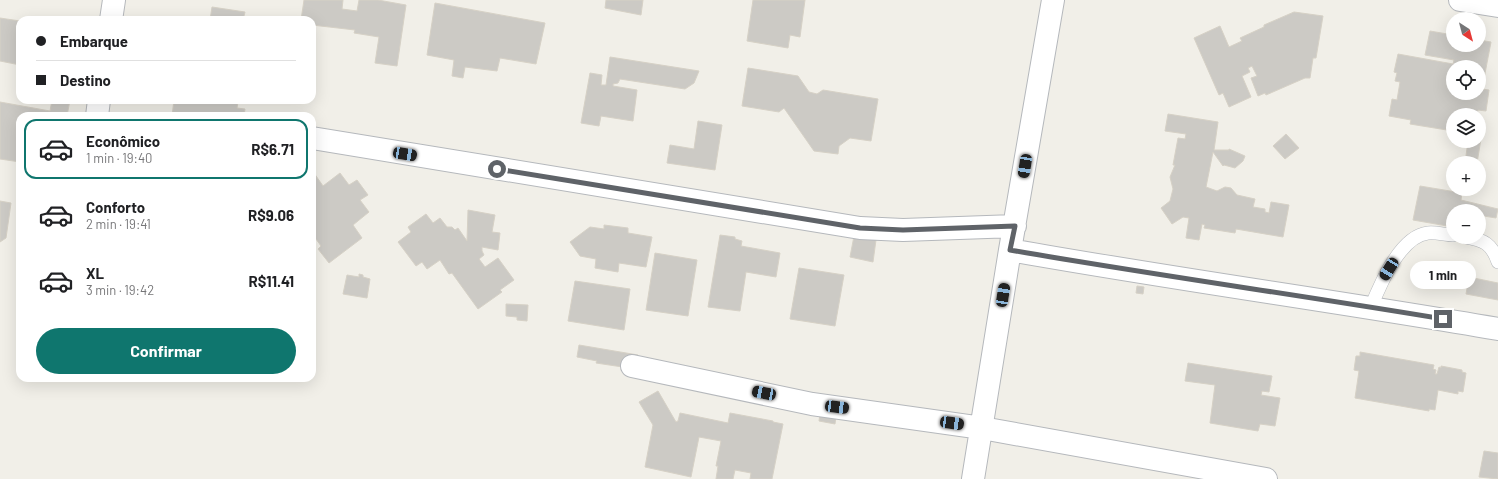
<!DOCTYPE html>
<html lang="pt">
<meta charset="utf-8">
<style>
:root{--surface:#fff;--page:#f2f2f2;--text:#202124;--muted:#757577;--line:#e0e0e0;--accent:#0f766e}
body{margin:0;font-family:Barlow,sans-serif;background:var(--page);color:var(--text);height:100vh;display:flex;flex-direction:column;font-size:15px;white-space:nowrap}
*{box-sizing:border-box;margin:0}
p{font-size:13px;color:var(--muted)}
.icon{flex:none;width:22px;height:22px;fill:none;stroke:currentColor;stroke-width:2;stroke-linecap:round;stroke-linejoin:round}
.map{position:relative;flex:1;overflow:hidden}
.details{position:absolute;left:16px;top:112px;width:300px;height:270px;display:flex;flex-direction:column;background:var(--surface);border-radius:12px;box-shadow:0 4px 16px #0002}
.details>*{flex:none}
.guide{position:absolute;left:16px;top:16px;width:300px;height:88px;border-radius:12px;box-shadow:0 4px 16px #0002;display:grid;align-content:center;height:88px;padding:0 20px;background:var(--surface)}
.needle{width:26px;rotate:144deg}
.buttons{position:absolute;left:1446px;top:12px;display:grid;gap:8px}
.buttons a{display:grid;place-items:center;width:40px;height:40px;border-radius:50%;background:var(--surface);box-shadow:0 4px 16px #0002;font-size:20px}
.end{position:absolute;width:18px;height:18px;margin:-9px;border:5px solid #5f6368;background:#fff;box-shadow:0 0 0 2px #fff}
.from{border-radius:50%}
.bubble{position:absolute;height:28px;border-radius:14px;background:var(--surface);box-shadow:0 4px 16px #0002;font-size:13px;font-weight:700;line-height:28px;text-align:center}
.car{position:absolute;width:12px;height:24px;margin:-12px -6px;border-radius:5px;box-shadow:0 0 3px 1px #0007;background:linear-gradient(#222 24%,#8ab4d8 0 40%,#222 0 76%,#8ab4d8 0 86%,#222 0)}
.guide b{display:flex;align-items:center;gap:14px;height:38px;font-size:15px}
.guide b+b{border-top:1px solid var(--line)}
.guide i{width:10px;height:10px;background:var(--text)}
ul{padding:7px 0 0;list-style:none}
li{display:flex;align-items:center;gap:12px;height:60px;margin:0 8px 6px;padding:0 12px;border:2px solid transparent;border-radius:12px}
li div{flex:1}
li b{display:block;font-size:15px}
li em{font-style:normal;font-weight:700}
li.selected{border-color:var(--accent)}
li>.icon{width:36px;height:36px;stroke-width:1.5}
.button{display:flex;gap:8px;margin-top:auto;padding:8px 20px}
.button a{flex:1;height:46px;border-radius:24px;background:var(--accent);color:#fff;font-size:16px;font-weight:700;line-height:46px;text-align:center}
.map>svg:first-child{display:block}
.building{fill:#cccac5;stroke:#d6d1c6;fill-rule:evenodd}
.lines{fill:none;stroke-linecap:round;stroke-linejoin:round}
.service-casing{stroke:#b5b8bc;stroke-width:14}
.minor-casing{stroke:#b5b8bc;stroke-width:24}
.service{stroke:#fff;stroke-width:13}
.minor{stroke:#fff;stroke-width:22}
.route{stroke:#5f6368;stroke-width:5}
</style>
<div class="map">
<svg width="1498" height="479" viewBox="0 0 1498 479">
<rect width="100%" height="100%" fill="#f1efe8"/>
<path class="building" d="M304,0H343L342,9L357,11L359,0H378L406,5L397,66L375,63L379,37L354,33L355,30L312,25V20H301Z
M606,0H643L641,15L605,8Z
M753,0H805L800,37L790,35L788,48L747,41Z
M435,3L545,23L536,64L500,58L497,71L465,67L463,78L452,76L454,60L427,55Z
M212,7L245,12L243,20H210Z
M1294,12L1323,16L1316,58H1313L1310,78H1305L1266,95L1265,93L1258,96L1251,78L1257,76L1252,66L1248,68L1250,72L1242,76L1251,97L1229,107L1223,93L1219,95L1194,38L1220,26L1229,47L1242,41L1240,38L1264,27V25Z
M0,18L20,21V65L0,61Z
M1430,31L1453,35V45H1479V40L1491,42L1482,89L1489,90L1486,111L1478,110L1477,115H1453V131L1410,124L1411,120L1389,116L1392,99L1397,100L1400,82L1395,81L1397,73L1394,72L1398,54L1453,64L1454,60L1425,55ZM1453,67H1479V93H1453Z
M610,57L699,71L694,83L685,89L620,79L618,83L613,84V86L637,90L633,121L601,116L599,126L581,123L590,73L602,75L601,85H606Z
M748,68L798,76L809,92L817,94L823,90L878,99L871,141L850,138L839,146L838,154L814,151L784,108L779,112L742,106Z
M52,100H70L67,116H20V162L0,159V102L50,111Z
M174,100H223L238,102L237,108L245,109L244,116H172Z
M1168,114L1218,122L1214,150H1229V149L1245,156L1243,161L1235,168L1224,165L1223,166L1213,152L1206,187L1217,191L1225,187L1231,188L1237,195L1255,199L1253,207L1265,209V212L1269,213L1271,202L1289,205L1283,237L1236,229L1235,233L1204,228L1205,225L1202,224L1199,240L1186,238L1189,218L1183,217L1172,224L1161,208L1170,201L1173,189L1170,177L1175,165H1173L1178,138L1185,139L1186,134L1165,131Z
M1479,120L1484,121L1477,163H1465L1468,141H1479Z
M698,121L722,125L715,170L667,163L670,145L694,149Z
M1286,134L1299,148L1285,159L1273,146Z
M314,173L323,186L340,173L349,185L357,180L368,195L360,200L369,212L353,225L362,238L329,263L318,249L321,246L316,239L312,241V175Z
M1420,186L1462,193L1461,200L1498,209L1496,218L1484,216L1483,224L1479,223V211H1453V233H1452L1453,227L1413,220Z
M0,201L11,203L6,238L0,242Z
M468,210L495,215L492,232L500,233L498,250L482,247V251L484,255L479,259L485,267L498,258L514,280L500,290L502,292L478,309L452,273L449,274L440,260L427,269L422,262L416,266L398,242L411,232L408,227L426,214L433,223L440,218L447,227H452L455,230L458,228L467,241Z
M604,225L628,228V233L652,237L646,267L619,263L618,272L595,268L596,259L580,256L570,242L590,227L604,229Z
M720,235L735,237V239L742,241L741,246L780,253L776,277L746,272L740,311L708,307Z
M854,236L876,240L873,262L850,257Z
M655,253L697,260L688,316L646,310Z
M799,268L844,275L835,326L790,319Z
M359,274L363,275V277L370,279L367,298L343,294L347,275L359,277Z
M1469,277L1498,283V300L1466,294Z
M575,281L630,289L624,330L568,321Z
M1137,286L1144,287L1143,294L1136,293Z
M506,304L528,305L527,321L517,320V317L506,316Z
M579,345L638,355L636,369L596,363L597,361L577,357Z
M1360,352L1434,365L1433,369L1436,370L1435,374H1437L1439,367L1441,368V366L1462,370V372L1466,373L1463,392L1458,391V394L1438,390L1435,410L1429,409V411L1355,398L1359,371L1354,370L1356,356H1360Z
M1188,363L1272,376L1269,392L1262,391L1261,395L1280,398L1275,426L1260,424L1258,431L1210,423L1215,385L1185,381Z
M658,391L676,422L678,421L680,413L728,423L730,413L773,421V422L783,424L772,479H750L751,473L735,470L733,479H716L718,466H716L721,441L699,437L691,477L645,467L653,425L639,402Z
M821,406L837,409L835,424L819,421Z
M1484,451L1498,453V479L1479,477Z"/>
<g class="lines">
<defs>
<path id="service" d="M1466,237C1484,240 1492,244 1498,262
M1371,307C1380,285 1400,236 1428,233C1436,232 1445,235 1453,235"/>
<path id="minor" d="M1460,0L1498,6
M111,20L114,0
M97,116L99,100
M312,138L860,228L903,230L1015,226
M1010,250C1172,279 1336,301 1498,329
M632,366L812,404L982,428L1266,479
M973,479L1010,250L1053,0"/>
</defs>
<use href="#service" class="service-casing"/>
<use href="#minor" class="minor-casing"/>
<use href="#service" class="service"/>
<use href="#minor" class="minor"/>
</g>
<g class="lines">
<path class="route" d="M497,169L860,228L903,230L1015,226L1010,250C1154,275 1299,295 1443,319"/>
</g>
</svg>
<div class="buttons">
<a><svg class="needle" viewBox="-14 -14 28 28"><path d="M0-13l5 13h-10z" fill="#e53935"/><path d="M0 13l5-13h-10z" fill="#757577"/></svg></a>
<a><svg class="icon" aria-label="locate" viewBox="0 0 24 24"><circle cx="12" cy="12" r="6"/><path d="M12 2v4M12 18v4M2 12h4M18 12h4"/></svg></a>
<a><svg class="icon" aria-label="layers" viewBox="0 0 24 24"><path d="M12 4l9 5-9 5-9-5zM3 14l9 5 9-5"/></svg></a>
<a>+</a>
<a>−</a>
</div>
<i class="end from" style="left:497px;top:169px"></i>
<i class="end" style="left:1443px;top:319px"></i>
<div class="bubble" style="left:1410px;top:261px;width:66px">1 min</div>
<i class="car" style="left:405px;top:154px;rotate:99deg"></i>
<i class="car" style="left:1025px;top:166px;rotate:189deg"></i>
<i class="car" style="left:1389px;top:269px;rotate:212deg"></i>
<i class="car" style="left:1003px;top:295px;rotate:9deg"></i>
<i class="car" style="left:764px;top:393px;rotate:281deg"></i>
<i class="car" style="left:837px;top:407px;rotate:97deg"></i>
<i class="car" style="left:952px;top:423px;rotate:98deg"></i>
<div class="guide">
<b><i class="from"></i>Embarque</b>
<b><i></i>Destino</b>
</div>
<section class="details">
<ul>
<li class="selected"><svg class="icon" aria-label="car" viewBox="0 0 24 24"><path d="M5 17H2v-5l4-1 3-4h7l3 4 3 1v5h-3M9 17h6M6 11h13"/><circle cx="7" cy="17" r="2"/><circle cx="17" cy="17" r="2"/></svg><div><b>Econômico</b><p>1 min · 19:40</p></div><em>R$6.71</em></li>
<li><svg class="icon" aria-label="car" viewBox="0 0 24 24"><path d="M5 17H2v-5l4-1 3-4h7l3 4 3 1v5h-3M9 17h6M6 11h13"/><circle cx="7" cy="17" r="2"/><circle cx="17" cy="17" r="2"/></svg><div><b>Conforto</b><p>2 min · 19:41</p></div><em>R$9.06</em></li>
<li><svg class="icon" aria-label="car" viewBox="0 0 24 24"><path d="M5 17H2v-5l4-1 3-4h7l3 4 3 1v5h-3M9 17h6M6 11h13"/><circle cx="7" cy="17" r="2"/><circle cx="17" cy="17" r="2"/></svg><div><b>XL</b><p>3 min · 19:42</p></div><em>R$11.41</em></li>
</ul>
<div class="button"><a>Confirmar</a></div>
</section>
</div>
